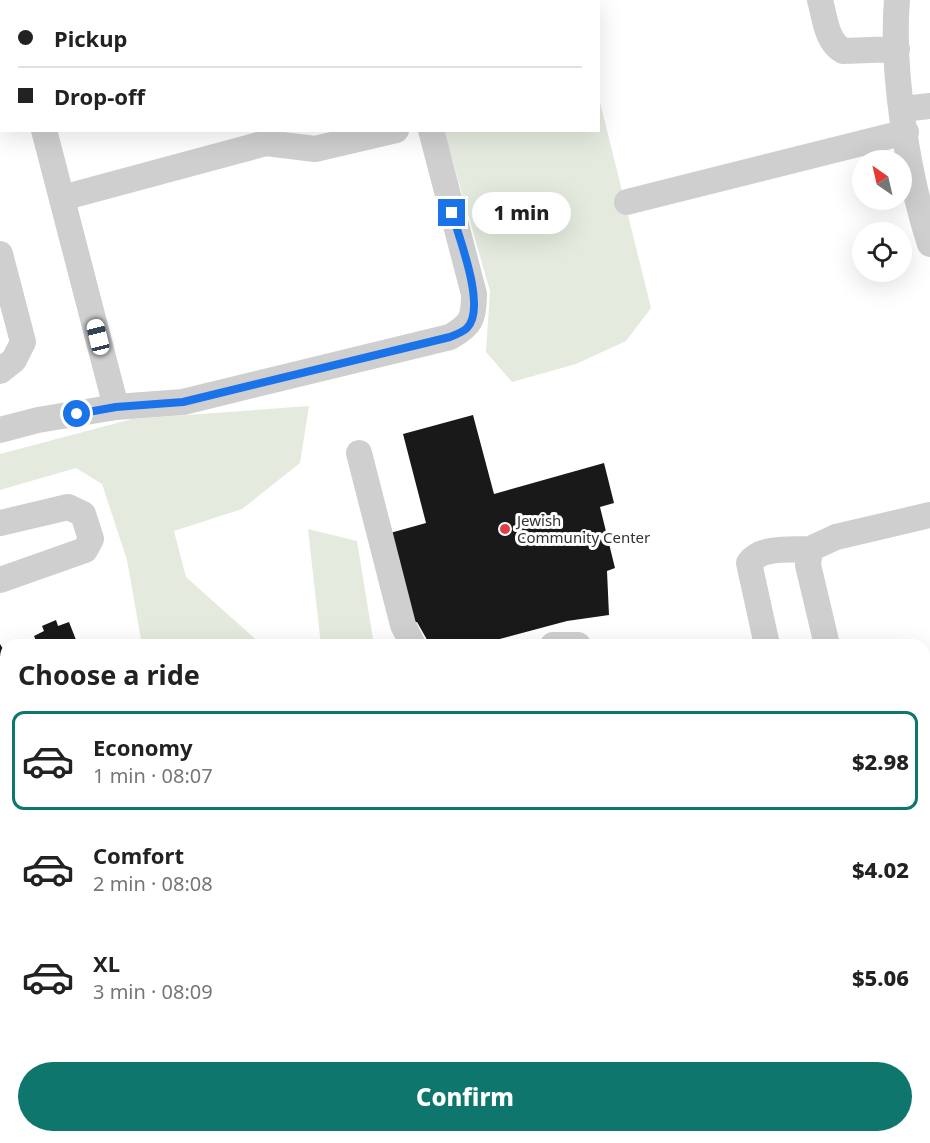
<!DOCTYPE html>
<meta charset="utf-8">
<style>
:root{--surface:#fff;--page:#f6f6f6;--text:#222;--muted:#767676;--line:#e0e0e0;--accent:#0f766e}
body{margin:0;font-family:"Noto Sans",sans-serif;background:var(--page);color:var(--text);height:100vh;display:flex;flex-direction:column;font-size:22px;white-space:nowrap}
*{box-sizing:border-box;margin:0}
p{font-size:20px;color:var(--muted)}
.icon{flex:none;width:33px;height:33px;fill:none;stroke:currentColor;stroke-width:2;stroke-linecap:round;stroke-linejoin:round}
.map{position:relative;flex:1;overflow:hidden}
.drawer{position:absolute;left:0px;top:639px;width:930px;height:504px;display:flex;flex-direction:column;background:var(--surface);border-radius:18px 18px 0 0;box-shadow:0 6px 24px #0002}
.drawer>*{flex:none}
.banner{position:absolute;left:0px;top:0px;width:600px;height:132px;box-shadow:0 6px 24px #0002;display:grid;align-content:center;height:132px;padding:0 18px;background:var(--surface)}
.needle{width:39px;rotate:326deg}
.tools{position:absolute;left:852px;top:150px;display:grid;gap:12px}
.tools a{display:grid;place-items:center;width:60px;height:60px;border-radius:50%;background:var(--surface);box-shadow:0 6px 24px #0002;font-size:30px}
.end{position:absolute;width:27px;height:27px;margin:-14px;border:8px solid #1a73e8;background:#fff;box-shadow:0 0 0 3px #fff}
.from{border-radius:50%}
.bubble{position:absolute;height:42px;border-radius:21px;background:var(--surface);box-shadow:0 6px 24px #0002;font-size:20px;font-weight:800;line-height:42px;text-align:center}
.car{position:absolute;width:18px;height:36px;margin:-18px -9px;border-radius:8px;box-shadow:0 0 4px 2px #0007;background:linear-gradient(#fff 24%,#345 0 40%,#fff 0 76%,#345 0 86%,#fff 0)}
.banner b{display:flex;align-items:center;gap:21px;height:57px;font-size:22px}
.banner b+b{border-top:2px solid var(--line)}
.banner i{width:15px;height:15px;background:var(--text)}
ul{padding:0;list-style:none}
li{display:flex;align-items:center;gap:18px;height:99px;margin:0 12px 9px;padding:0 6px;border:3px solid transparent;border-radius:12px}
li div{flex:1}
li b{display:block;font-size:22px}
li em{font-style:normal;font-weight:800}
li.selected{border-color:var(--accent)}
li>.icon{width:54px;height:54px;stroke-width:1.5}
h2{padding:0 18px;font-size:27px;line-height:72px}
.cta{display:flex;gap:12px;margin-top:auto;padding:12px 18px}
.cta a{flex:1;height:69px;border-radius:36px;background:var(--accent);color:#fff;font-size:24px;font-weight:800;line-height:69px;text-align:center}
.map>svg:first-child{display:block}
.green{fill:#e4ebde}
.building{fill:#191919}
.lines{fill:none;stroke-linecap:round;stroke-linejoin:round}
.minor{stroke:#cfcfcf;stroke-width:26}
.route{stroke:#1a73e8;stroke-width:8}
.poi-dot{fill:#dd3f46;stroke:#fff;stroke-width:2}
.labels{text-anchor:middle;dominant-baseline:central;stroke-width:6;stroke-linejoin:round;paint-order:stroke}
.poi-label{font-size:15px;fill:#323232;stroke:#fff;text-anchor:start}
</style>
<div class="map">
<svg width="930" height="1143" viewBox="0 0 930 1143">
<rect width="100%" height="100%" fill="#fff"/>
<path class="green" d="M407,0H574L575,1L408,2Z
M599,98L651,308L626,341L576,364L512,382L486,352L490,291L444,131L598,130Z
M309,406L300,463L242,509L174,531L186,577L260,643L279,645H142L127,560L102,484L76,468L0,490V454L132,419Z
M308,529L357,541L374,645H321Z
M924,805L930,812V919L924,923Z
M815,1137H864L863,1143H814Z"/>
<path class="building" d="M473,415L494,494L604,463L614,503L600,507L615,568L607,571L609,615L567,621L477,645H430L417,622L407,625L383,535L426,523L403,434Z
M56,620L58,626L69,622L78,645H33L37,643L34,636L44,631L42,626Z
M26,639L29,645H14L20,641Z
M0,644L6,654V694L0,696Z"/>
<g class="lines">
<path class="minor" d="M396,0V2
M820,0C825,18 826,41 843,51L897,49
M897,0C891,71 908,177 930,244
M903,109L930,106
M44,130L116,407
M62,198L266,143L315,149L396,130
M627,202L906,132
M0,254L23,342L14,360L0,371
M0,430L38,420L116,407L183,402L450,337C471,325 474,319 474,294L431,130
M359,453L403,625L413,645
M0,523L68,507L83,514L91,539L85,550L0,580
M553,645H578
M767,645L749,563C761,546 791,550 810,549
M827,645L808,565L810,549L836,537L930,515
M924,706L930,699
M110,1143L111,1137"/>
</g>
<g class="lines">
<path class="route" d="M77,414L116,407L183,402L450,337C455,335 463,332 467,328C487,308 459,238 452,213"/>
</g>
<circle class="poi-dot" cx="505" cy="529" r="6"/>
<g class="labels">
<g class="poi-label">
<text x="517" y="520">Jewish<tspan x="517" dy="17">Community Center</tspan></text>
</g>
</g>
</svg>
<div class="tools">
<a><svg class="needle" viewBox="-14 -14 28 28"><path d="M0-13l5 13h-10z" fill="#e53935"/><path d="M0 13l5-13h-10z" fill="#767676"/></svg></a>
<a><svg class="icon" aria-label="locate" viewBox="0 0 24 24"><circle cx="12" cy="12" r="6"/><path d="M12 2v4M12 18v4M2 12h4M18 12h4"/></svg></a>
</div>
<i class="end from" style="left:77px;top:414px"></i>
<i class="end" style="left:452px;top:213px"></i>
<div class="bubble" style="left:472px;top:192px;width:99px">1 min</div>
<i class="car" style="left:98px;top:337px;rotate:346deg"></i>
<div class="banner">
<b><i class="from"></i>Pickup</b>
<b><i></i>Drop-off</b>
</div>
<section class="drawer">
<h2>Choose a ride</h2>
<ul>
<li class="selected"><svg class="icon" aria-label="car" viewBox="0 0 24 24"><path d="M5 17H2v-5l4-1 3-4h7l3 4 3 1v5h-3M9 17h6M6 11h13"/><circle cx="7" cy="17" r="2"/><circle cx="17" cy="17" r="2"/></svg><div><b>Economy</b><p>1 min · 08:07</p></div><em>$2.98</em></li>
<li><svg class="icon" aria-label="car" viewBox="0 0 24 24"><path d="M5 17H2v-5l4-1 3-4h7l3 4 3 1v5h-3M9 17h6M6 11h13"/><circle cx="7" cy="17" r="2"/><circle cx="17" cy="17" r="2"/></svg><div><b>Comfort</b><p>2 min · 08:08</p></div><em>$4.02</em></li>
<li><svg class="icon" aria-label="car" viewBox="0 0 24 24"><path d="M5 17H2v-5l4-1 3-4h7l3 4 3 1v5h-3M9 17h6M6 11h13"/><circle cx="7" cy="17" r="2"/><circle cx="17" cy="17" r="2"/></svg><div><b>XL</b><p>3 min · 08:09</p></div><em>$5.06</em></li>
</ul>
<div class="cta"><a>Confirm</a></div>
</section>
</div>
